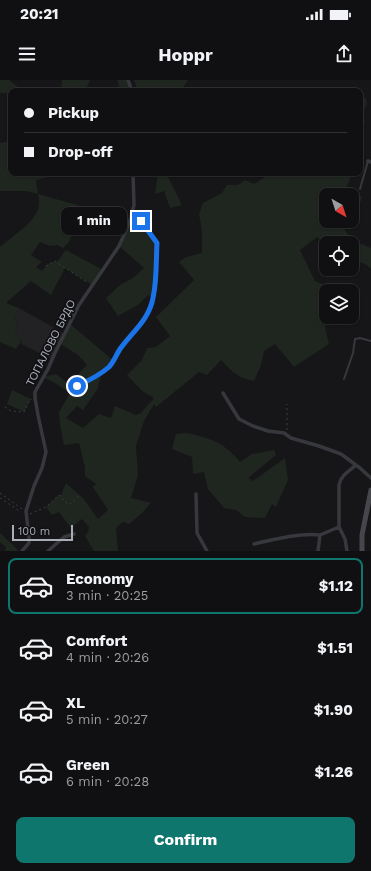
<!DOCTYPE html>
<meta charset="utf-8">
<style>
:root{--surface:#101012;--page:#19191b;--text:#f1f3f6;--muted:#9c9d9f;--line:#303032;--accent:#0f766e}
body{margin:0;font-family:"Work Sans",sans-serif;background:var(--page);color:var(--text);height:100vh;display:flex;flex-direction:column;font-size:15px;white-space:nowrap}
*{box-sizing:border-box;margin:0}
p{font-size:13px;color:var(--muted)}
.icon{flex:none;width:22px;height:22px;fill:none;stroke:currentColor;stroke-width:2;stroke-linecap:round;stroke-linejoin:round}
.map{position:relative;height:471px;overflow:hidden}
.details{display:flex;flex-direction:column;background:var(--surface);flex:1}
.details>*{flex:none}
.top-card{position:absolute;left:8px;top:8px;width:355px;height:88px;border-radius:8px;box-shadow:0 1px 3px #0004,0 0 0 1px var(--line);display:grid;align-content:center;height:88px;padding:0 16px;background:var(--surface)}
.needle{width:26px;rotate:141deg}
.tools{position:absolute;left:319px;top:108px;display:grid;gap:8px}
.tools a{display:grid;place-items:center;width:40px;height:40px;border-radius:8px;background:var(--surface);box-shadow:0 1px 3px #0004,0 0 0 1px var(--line);font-size:20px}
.scale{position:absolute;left:12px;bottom:10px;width:61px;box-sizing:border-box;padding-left:4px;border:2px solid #a8adb8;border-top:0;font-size:11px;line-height:14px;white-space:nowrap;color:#a8adb8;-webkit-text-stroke:3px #111113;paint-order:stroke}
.end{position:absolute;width:18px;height:18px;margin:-9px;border:5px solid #1a73e8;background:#fff;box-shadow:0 0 0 2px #fff}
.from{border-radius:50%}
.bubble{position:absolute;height:28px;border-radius:8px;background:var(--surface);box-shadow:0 1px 3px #0004,0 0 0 1px var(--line);font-size:13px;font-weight:700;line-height:28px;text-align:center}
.top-card b{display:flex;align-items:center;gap:14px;height:38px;font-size:15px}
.top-card b+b{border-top:1px solid var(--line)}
.top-card i{width:10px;height:10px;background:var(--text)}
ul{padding:7px 0 0;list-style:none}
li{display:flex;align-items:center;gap:12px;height:56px;margin:0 8px 6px;padding:0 8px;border:2px solid transparent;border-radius:8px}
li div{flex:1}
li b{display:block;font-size:15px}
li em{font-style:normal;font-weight:700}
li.active{border-color:var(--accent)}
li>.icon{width:36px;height:36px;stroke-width:1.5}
.cta{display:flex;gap:8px;margin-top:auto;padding:8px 16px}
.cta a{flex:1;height:46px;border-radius:8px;background:var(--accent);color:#fff;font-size:16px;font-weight:700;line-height:46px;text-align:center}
.status{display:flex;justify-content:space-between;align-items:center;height:28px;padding:0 20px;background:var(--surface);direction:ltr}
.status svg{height:11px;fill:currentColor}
header{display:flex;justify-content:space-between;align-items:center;height:52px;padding:0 16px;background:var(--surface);font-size:18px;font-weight:700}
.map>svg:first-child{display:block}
.built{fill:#222225}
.green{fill:#1e261f}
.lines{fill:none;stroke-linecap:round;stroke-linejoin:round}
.path{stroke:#3d3f44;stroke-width:1;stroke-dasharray:2 3;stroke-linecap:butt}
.lane{stroke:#37383d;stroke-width:2}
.street{stroke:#37383d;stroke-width:3.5}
.secondary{stroke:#45474d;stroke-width:5}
.route{stroke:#1a73e8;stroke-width:5}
.labels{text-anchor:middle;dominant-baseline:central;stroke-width:3.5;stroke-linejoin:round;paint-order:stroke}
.street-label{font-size:11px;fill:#a8adb8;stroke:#111113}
</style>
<div class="status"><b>20:21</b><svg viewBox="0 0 49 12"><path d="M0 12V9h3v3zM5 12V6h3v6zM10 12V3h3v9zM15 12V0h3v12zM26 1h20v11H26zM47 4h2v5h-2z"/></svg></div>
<header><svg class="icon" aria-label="menu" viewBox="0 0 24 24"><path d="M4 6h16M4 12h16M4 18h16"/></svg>Hoppr<svg class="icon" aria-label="share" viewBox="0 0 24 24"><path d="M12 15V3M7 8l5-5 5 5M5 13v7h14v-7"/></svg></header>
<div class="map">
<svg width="371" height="471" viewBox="0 0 371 471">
<rect width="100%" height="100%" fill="#161618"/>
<path class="built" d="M19,228L65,254L52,279L21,264L22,260L15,257L17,247L15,238Z"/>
<path class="green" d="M0,0H9L23,11H11V13H0Z
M62,0H90L85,11H61Z
M117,0H128L132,11H117L119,5Z
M134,0H188L181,11H164L154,8L144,11H138Z
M360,17L366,18L367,24L363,32L365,41L360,55Z
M11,61V93H64L36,100L38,114L84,127L69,162L63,168L57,165L50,166L40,162L31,175L42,182L36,187L42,191L46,186L55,181L57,182L66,170L103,190L92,205L65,188L51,215L31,201L6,223L19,228L15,238L17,247L15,257L22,260L16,269L0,262V167C12,156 39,141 39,123C39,120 39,117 38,114L26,111H0V63Z
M158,93H166L182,125L170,128L164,111L155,114Z
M272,93H352L345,112L362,117L357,133L352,135V115H326V141H341L340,143L355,165L362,164L371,168V189L367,185L352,179V163H326L317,157L300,170L315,201L324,205L330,211H326V237H331L325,247L329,264L294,287L275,264L264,271L261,285L254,301C237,298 233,292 221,280L207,295L199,292L156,327L154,324L144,341L136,366L138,395L131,418L151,423L141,434L129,444L123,442L116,448L118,471H94L85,456L88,452L89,447L82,439L71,448L59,432L52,435L46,427L59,415H61L66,403L83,418L98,439L108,430L93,407L96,404L85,396V387L79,363L64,365L60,344L59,332L70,313L55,303L43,297L56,294L75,309L85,302L78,294L87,285L78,275L61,264L70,244L114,281L102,293L97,310L83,330L77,326L66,338L83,348L99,334L111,338L115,326L136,335L141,333L154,318L142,311L127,295L142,280L147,268L156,267L170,256L156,237L194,200L179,182L186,177L202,173V151L199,134L203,123L222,113L227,105H238L245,100L254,104Z
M133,133L141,141L157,163L153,218L148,215L138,225L118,236L106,218L120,205L133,198L144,188L119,166Z
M12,310L31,319L24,332L7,324Z
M187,353C211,359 223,361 240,382L252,374L274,370L276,375L248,398L253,401L285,378L288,400L276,427L272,424L265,438L245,437L236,430L224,428L208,409L204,392L193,394L192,377L172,369L176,354Z
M0,453L19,471H5L6,467L0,462Z"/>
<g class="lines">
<path class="path" d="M46,186L55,181L88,203
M5,327L11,331L24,332L28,323L32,319
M287,350V324
M0,413L22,429
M0,418L21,432
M30,434L46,427L59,415L69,425L80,415"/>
<path class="lane" d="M360,109L368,81
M344,299L353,273L355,259L360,258L371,261
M77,306C88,301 100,295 109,287C114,282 116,275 120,269C133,251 148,241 153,218C157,200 155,181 157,163L141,141L133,133"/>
<path class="street" d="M128,0L132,11
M368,81L371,82
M223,313L239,339L253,346L268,351L284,353L291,358L319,366L341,374L360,388L371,398
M196,414L197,453L207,471
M254,464C276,459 297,453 320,455
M22,471L29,463V458L26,431L34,406L42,388L46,372L38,335L35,318V312L48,289L54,275L79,225L119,166L129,144L134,125L133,93
M48,471L64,457L74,454
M318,471L320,455L339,447
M347,471L345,459L339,447V405C341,395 349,391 356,385"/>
<path class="secondary" d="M362,471V455L371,410"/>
</g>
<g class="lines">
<path class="route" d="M77,306C88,301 100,295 109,287C114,282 116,275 120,269C132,252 149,240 153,218C157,200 156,181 157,163L141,141"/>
</g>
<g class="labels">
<g class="street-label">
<text transform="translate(51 263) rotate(-63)">ТОПАЛОВО БРДО</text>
</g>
</g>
</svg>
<div class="tools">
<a><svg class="needle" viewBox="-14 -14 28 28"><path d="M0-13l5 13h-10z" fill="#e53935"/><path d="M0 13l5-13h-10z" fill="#9c9d9f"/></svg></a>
<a><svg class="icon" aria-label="locate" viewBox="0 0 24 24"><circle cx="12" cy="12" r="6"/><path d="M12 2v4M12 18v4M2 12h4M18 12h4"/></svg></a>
<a><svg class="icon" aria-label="layers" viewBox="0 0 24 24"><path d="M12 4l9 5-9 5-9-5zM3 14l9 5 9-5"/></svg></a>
</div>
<div class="scale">100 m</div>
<i class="end from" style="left:77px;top:306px"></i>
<i class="end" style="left:141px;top:141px"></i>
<div class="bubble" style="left:61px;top:127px;width:66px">1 min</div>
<div class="top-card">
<b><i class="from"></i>Pickup</b>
<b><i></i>Drop-off</b>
</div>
</div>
<section class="details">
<ul>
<li class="active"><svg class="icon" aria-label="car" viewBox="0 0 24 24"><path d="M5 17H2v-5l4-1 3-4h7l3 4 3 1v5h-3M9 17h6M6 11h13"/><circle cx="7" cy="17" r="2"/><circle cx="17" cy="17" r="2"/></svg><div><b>Economy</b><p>3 min · 20:25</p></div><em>$1.12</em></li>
<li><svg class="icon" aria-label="car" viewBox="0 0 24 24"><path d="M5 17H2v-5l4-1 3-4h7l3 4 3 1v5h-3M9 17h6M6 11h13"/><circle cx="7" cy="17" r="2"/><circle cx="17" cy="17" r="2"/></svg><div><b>Comfort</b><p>4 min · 20:26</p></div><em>$1.51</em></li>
<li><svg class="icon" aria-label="car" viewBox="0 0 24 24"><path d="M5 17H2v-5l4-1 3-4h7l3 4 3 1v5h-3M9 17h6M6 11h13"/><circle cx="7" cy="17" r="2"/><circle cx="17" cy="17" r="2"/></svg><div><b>XL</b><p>5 min · 20:27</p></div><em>$1.90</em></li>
<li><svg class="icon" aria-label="car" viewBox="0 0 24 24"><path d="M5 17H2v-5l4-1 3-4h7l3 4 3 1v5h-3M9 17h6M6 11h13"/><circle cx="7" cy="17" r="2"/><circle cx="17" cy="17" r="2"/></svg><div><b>Green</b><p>6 min · 20:28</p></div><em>$1.26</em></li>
</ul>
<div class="cta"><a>Confirm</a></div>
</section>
